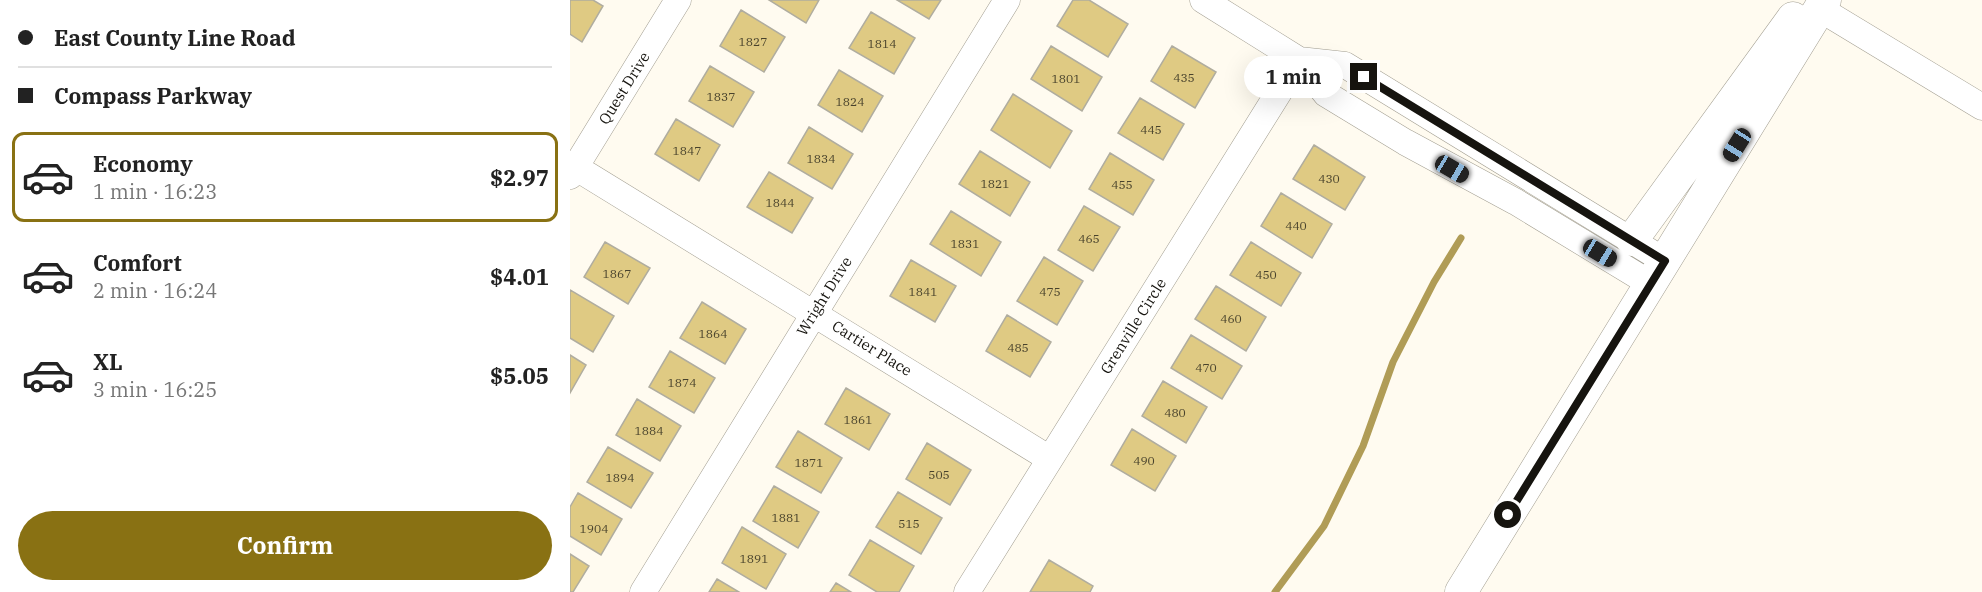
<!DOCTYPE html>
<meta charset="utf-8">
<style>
:root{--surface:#fff;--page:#f2f2f2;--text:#222;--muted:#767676;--line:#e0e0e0;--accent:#897113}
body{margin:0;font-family:"IBM Plex Serif",serif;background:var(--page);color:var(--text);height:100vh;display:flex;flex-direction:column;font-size:22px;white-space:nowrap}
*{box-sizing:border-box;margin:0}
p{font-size:20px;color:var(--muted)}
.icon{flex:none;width:33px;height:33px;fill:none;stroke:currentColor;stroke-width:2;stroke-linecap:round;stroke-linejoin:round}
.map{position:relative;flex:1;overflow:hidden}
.sheet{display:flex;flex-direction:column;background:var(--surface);width:570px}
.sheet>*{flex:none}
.banner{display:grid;align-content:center;height:132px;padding:0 18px;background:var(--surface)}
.end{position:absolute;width:27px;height:27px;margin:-14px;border:8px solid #16140f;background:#fff;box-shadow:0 0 0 3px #fff}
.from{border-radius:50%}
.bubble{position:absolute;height:42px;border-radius:21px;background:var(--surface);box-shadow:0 6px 24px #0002;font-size:20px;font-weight:800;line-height:42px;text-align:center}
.car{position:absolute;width:18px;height:36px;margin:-18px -9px;border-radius:8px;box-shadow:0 0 4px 2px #0007;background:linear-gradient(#222 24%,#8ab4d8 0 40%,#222 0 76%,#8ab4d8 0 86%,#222 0)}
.banner b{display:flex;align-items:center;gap:21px;height:57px;font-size:22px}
.banner b+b{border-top:2px solid var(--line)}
.banner i{width:15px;height:15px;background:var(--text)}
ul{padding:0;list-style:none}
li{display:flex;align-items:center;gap:18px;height:90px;margin:0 12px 9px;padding:0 6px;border:3px solid transparent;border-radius:12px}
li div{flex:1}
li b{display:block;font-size:22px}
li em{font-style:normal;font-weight:800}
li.current{border-color:var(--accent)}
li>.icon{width:54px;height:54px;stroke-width:1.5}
.action{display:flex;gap:12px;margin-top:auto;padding:12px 18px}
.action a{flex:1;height:69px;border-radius:36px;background:var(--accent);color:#fff;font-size:24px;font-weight:800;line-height:69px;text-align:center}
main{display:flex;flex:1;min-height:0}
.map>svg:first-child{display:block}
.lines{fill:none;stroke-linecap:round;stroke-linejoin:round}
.stream{stroke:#b09c56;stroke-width:7}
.building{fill:#dfca83;stroke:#b0ad9f;stroke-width:1.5}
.minor-casing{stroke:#a39f92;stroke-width:27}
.major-casing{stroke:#a39f92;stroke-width:33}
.minor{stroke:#fff;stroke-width:26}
.major{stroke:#fff;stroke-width:32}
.route{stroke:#16140f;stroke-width:8}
.labels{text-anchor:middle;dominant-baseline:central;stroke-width:6;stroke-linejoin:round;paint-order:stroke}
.number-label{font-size:12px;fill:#48422c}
.street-label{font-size:15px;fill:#16140f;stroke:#fff}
</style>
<main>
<section class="sheet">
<div class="banner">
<b><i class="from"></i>East County Line Road</b>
<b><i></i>Compass Parkway</b>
</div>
<ul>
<li class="current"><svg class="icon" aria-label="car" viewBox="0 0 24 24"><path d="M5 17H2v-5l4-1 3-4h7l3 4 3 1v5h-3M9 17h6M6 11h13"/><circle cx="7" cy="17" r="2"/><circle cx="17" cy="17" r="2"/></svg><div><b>Economy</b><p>1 min · 16:23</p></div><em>$2.97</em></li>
<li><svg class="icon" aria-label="car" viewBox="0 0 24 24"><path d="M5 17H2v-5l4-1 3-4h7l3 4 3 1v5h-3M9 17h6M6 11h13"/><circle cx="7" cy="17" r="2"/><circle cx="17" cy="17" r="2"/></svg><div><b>Comfort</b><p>2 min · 16:24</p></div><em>$4.01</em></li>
<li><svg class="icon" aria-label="car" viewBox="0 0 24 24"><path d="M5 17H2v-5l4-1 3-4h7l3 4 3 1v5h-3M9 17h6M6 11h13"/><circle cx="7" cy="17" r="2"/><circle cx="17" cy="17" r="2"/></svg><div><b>XL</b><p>3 min · 16:25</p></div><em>$5.05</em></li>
</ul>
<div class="action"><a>Confirm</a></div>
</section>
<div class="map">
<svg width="1412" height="592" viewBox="0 0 1412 592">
<rect width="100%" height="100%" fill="#fffbf0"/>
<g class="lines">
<path class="stream" d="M705,592L754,526L793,446L823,362L864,282L891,238"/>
</g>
<path class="building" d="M0,0H23L33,6L12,42L0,34Z
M199,0H249L236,23Z
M327,0H371L359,19Z
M503,0H519L558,24L538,57L487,26Z
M171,10L215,37L194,72L150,46Z
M301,12L345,38L324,74L279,48Z
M481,46L532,77L512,111L461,79Z
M602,46L646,72L625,108L581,81Z
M140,66L184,92L163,127L119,101Z
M269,70L313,96L292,132L248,105Z
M443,94L502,131L480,168L421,130Z
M570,98L614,124L593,160L548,133Z
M106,119L150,145L129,181L85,154Z
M239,127L283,154L262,189L218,163Z
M744,145L795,177L775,210L723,179Z
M410,151L460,182L440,216L389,184Z
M540,153L584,180L563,215L519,189Z
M199,172L243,198L222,233L177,207Z
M711,193L762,224L742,258L691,226Z
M514,206L550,227L523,271L488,250Z
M381,211L431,242L411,276L360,244Z
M35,242L80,268L58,304L14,277Z
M681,242L731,273L711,306L660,275Z
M474,257L513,281L487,325L447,301Z
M341,260L386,286L365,322L320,296Z
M646,286L696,317L676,351L625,319Z
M0,290L44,316L23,352L0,338Z
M132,302L176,329L155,364L110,338Z
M437,315L481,342L460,377L416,351Z
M621,335L672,366L652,399L601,368Z
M100,351L145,378L124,413L79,387Z
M0,355L16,365L0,393Z
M593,381L637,407L616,443L572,416Z
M276,388L320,414L299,450L255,424Z
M67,399L111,426L90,461L46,435Z
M562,429L606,456L585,491L541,465Z
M228,431L272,458L251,493L206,467Z
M357,443L401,470L380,505L336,479Z
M38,447L83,473L61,508L17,482Z
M204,486L249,512L228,548L183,521Z
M328,492L372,518L351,554L306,527Z
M8,493L52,519L31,555L0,536V507Z
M172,527L216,554L196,589L152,563Z
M300,540L344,566L329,592H307L279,575Z
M0,554L19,566L3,592H0Z
M479,560L523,586L520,592H460Z
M147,579L169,592H139Z
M266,583L281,592H260Z"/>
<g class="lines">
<defs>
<path id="minor" d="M633,0L729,60L756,94L835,142L946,202L1081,284
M1250,9L1412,107
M729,60L775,65L1095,261
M0,164L480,459
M0,176L108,0
M73,592L437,0
M397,592L729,60"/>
<path id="major" d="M1062,240L1223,18
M891,592L1255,0"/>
</defs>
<use href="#minor" class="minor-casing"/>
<use href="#major" class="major-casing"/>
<use href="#minor" class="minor"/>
<use href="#major" class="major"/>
</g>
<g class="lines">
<path class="route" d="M794,77L1095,261L938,515"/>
</g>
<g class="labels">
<g class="number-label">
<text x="183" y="41">1827</text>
<text x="312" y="43">1814</text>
<text x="614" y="77">435</text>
<text x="496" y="78">1801</text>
<text x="151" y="96">1837</text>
<text x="280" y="101">1824</text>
<text x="581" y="129">445</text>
<text x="117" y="150">1847</text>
<text x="251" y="158">1834</text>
<text x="759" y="178">430</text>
<text x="425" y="183">1821</text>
<text x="552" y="184">455</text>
<text x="210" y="202">1844</text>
<text x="726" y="225">440</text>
<text x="519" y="238">465</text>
<text x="395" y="243">1831</text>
<text x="47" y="273">1867</text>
<text x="696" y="274">450</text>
<text x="353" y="291">1841</text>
<text x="480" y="291">475</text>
<text x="661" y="318">460</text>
<text x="143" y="333">1864</text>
<text x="448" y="347">485</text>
<text x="636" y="367">470</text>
<text x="112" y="382">1874</text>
<text x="605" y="412">480</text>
<text x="288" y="419">1861</text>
<text x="79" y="430">1884</text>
<text x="574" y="460">490</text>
<text x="239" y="462">1871</text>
<text x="369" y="474">505</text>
<text x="50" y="477">1894</text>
<text x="216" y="517">1881</text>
<text x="339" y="523">515</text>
<text x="24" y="528">1904</text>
<text x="184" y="558">1891</text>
</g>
<g class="street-label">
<text transform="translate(54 88) rotate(-58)">Quest Drive</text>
<text transform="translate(254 296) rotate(-58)">Wright Drive</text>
<text transform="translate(563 326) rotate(-58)">Grenville Circle</text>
<text transform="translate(302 348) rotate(32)">Cartier Place</text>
</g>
</g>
</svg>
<i class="end from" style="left:938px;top:515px"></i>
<i class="end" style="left:794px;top:77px"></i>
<div class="bubble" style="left:674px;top:56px;width:99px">1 min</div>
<i class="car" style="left:1167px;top:145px;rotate:212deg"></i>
<i class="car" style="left:882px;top:169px;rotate:120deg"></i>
<i class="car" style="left:1030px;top:253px;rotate:121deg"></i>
</div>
</main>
